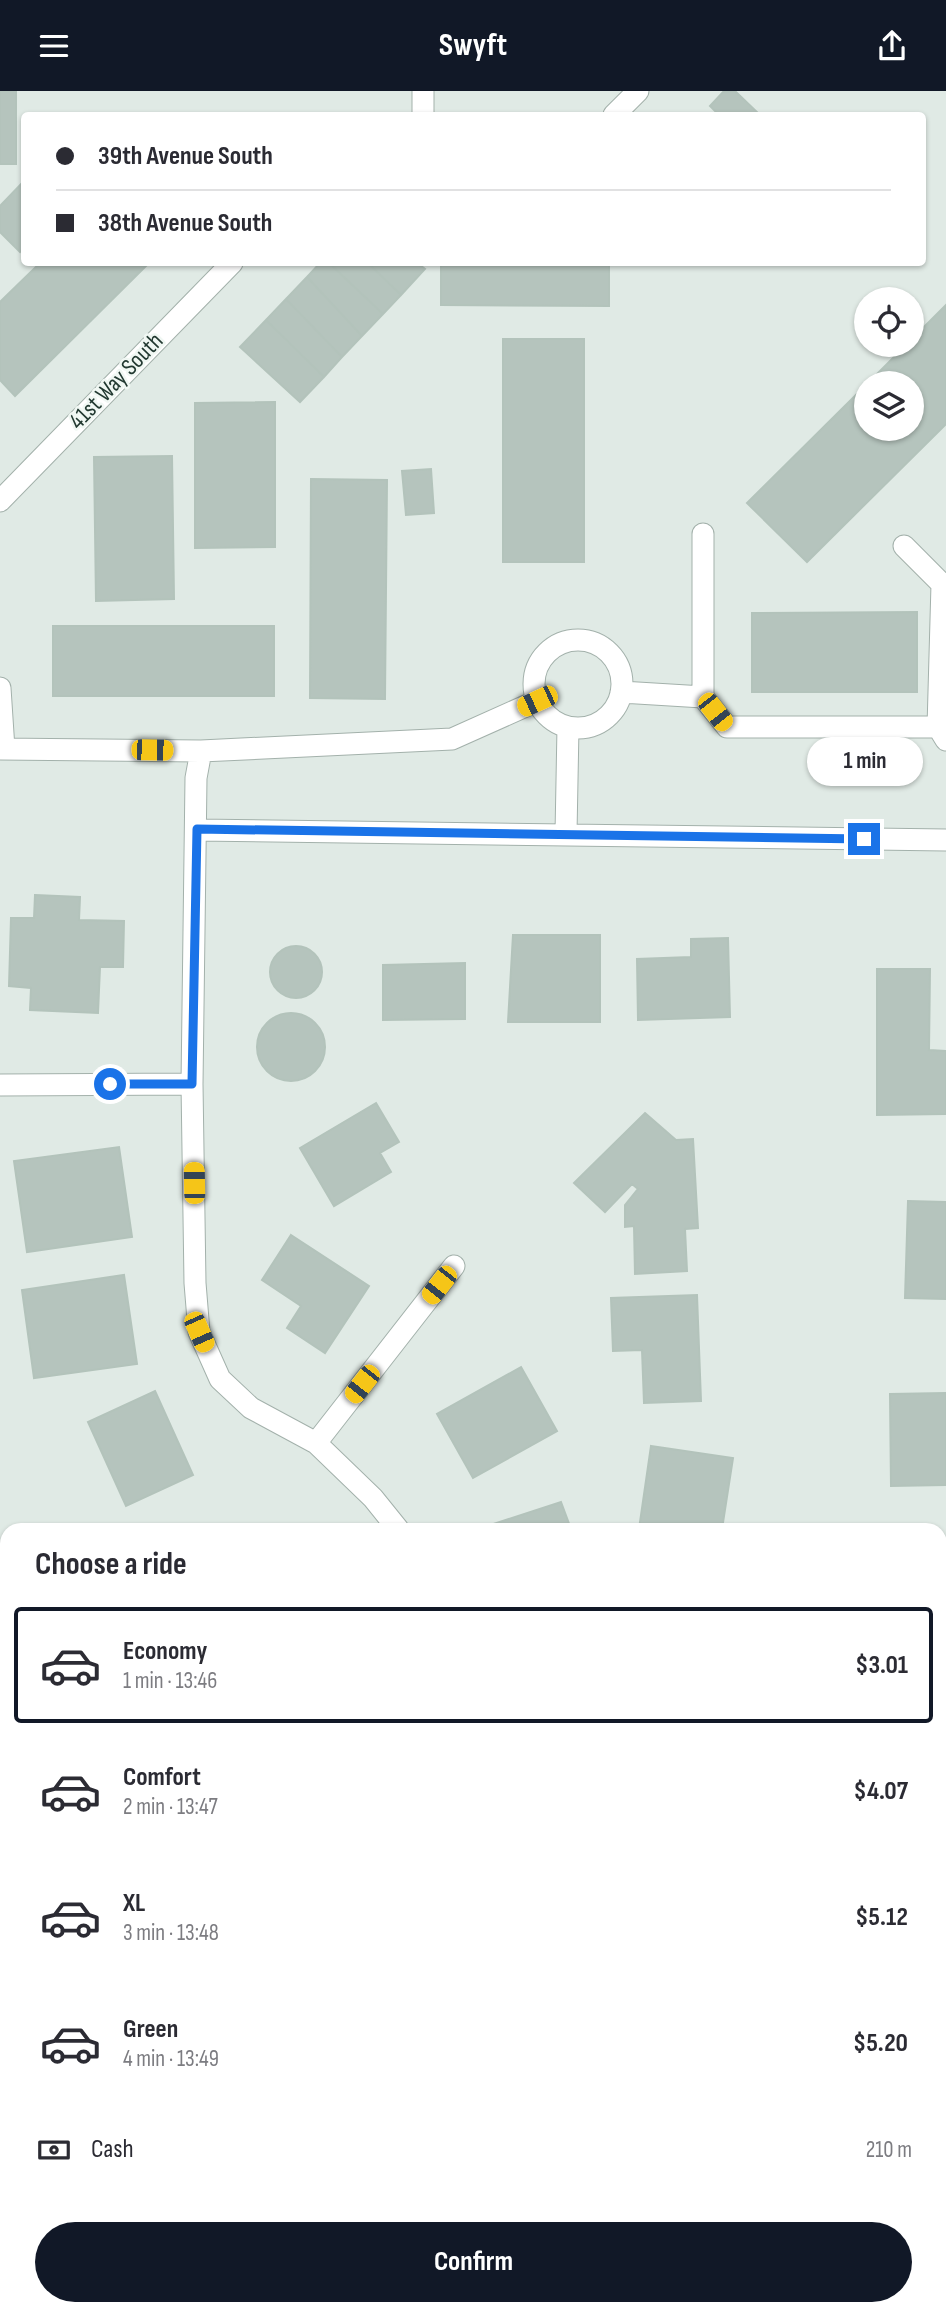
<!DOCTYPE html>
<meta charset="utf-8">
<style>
:root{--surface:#fff;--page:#f2f2f3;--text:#2b2b33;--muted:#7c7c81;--line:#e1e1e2;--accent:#111827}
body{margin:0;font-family:"Sofia Sans Condensed",sans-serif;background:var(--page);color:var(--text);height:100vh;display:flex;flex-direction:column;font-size:26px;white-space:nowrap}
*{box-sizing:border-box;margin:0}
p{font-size:23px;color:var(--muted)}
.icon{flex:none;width:38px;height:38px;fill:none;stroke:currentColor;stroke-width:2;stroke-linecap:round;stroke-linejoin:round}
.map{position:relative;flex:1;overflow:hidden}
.sheet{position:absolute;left:0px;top:1432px;width:947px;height:793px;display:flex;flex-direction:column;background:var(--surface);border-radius:21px 21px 0 0;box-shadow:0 2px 5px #0004}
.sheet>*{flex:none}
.hud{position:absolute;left:21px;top:21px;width:905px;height:154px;border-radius:7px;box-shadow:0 2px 5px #0004;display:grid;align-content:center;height:154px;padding:0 35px;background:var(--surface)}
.controls{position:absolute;left:854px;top:196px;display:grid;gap:14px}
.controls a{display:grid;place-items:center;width:70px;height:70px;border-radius:50%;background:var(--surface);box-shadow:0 2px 5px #0004;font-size:35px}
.end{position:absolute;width:32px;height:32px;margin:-16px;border:9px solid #1a73e8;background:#fff;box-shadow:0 0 0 4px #fff}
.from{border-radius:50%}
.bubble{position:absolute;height:49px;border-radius:24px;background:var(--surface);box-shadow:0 2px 5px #0004;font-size:23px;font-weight:700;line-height:49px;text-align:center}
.car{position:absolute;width:21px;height:42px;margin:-21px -10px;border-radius:9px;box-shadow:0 0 5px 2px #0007;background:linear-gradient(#f5c518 24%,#345 0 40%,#f5c518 0 76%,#345 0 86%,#f5c518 0)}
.hud b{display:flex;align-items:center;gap:24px;height:66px;font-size:26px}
.hud b+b{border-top:2px solid var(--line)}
.hud i{width:18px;height:18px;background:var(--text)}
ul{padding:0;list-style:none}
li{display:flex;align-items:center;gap:21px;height:116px;margin:0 14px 10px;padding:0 21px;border:4px solid transparent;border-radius:7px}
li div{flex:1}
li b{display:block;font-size:26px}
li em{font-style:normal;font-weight:700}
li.current{border-color:var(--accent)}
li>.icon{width:63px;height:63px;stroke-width:1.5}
h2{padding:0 35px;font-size:32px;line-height:84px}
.pay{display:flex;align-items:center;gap:18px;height:77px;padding:0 35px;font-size:26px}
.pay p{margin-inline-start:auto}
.cta{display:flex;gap:14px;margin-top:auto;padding:14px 35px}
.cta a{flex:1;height:80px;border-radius:42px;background:var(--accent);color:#fff;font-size:28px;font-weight:700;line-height:80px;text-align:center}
header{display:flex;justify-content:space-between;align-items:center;height:91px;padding:0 35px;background:var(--accent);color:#fff;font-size:32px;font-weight:700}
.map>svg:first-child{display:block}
.building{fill:#b5c4bd;stroke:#b3c3bb;stroke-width:2}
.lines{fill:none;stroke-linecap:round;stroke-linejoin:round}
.minor-casing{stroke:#a3b1ab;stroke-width:23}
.minor{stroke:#fff;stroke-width:21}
.route{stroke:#1a73e8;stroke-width:9}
.labels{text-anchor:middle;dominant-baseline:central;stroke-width:5;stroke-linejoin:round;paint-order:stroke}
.street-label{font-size:24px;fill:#223931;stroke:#f0f7f3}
</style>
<header><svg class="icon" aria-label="menu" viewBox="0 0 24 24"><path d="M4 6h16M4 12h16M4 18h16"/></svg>Swyft<svg class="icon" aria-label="share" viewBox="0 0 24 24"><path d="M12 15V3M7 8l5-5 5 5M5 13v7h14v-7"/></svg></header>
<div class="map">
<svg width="946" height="2224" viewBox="0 0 946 2224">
<rect width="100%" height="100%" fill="#e0eae5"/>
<path class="building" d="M0,0H16V73H0Z
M724,0H735L760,24H719L710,15Z
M24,90V156L20,161L0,141V115Z
M40,172H149L15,305L0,289V211Z
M320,172H329L383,223L362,245L307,186Z
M329,172H368L401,204L383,223Z
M368,172H417L425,178L401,204Z
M441,172H609V215L441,214Z
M307,186L362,245L342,266L286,208Z
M286,208L342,266L324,286L266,229Z
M946,214V333L807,471L747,412L866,294V338H912V292H868L906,254H912V248Z
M266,229L324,286L300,311L240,256Z
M503,248H584V471H503Z
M275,311V456L195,457V312Z
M172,365L174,508L96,510L94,366Z
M431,378L434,422L406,424L402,380Z
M311,388L387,389L385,608L310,607Z
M917,521V601H752V522Z
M53,535H274V605H53Z
M35,804L80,806L79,829L124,830L123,876H100L98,922L30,919L31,897L9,895L11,827H34Z
M513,844H600V931H508Z
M728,847L730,926L638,929L637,868L691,866V848Z
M270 881a26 26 0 1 1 52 0a26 26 0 1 1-52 0Z
M465,872V928L383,929V874Z
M877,878H930L929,959L946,960V1023L877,1024Z
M257 956a34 34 0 1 1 68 0a34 34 0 1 1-68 0Z
M376,1012L399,1051L380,1062L391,1081L334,1115L300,1057Z
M645,1022L676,1049L693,1048L698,1137L685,1138L687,1180L635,1183L634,1135L625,1136V1114L638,1098L632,1093L605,1121L574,1092Z
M119,1056L132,1146L27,1161L14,1070Z
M908,1110L946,1111V1208L905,1207Z
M291,1144L369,1195L325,1262L287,1237L301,1215L262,1189Z
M124,1184L137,1273L34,1287L22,1199Z
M697,1204L701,1310L644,1312L642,1259L613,1260L611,1207Z
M521,1276L557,1340L473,1387L437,1323Z
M155,1300L193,1384L126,1415L88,1331Z
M946,1302V1394L891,1395L890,1303Z
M651,1355L733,1367L722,1438H639Z
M561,1411L571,1438H478Z
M940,1471H946V1565H940Z
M940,1603H946V1669H940Z
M940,1741H946V1837H940Z
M940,1869H946V1969H940Z
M940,1994H946V2107H940Z
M940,2178H946V2224H886V2217H940Z
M486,2217H585V2224H486Z
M626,2217H725V2224H626Z
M762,2217H859V2224H762Z"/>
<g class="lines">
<defs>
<path id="minor" d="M423,24V0
M614,24L638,0
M0,410L232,172
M703,443V606
M904,455L942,493L938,636L946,649
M534 593a44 44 0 1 1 88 0a44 44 0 1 1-88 0Z
M0,597L4,658
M621,601L703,606L727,636H938
M0,658L201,660L452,648L537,610
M201,660L196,687L192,993L195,1192L199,1241L220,1288L251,1317L316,1352L373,1407L398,1438
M197,739L946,749
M566,743L568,636
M0,994L192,993
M316,1352L454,1175
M423,2217V2224"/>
</defs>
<use href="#minor" class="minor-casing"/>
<use href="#minor" class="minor"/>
</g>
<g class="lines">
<path class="route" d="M110,993H192L197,738L864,748"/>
</g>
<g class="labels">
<g class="street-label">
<text transform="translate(116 290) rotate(-46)">41st Way South</text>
</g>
</g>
</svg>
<div class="controls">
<a><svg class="icon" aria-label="locate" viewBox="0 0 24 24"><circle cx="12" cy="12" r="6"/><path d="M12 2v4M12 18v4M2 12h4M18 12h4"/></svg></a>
<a><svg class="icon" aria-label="layers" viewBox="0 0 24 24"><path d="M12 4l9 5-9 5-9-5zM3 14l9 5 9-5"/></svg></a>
</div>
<i class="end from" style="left:110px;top:993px"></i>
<i class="end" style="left:864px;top:748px"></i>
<div class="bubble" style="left:807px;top:646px;width:116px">1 min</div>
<i class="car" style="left:537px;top:610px;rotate:245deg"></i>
<i class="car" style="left:715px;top:621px;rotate:142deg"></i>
<i class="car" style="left:152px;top:659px;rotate:91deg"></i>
<i class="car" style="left:194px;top:1092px;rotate:359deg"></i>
<i class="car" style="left:439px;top:1194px;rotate:218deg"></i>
<i class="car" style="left:199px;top:1241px;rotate:156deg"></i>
<i class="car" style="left:362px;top:1293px;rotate:218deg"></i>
<div class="hud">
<b><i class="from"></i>39th Avenue South</b>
<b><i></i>38th Avenue South</b>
</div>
<section class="sheet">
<h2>Choose a ride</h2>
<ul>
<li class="current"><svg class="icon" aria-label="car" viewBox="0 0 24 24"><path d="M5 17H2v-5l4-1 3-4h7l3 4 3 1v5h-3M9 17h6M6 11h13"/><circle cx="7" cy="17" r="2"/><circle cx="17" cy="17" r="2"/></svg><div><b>Economy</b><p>1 min · 13:46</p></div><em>$3.01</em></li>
<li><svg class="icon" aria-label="car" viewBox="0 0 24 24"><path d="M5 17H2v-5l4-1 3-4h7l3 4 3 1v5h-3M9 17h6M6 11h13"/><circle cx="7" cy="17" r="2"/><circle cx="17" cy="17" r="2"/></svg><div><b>Comfort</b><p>2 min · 13:47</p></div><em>$4.07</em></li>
<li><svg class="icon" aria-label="car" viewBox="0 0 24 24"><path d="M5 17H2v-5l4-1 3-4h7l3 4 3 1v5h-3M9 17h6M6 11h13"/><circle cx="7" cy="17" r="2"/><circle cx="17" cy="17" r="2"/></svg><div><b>XL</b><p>3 min · 13:48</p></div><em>$5.12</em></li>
<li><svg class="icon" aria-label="car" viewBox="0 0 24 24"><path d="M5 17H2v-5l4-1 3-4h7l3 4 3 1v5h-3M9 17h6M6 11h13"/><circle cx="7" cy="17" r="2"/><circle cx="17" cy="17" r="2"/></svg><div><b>Green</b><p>4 min · 13:49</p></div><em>$5.20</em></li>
</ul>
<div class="pay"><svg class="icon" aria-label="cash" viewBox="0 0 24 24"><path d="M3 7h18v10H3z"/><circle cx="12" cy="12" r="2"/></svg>Cash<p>210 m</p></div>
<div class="cta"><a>Confirm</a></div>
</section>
</div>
